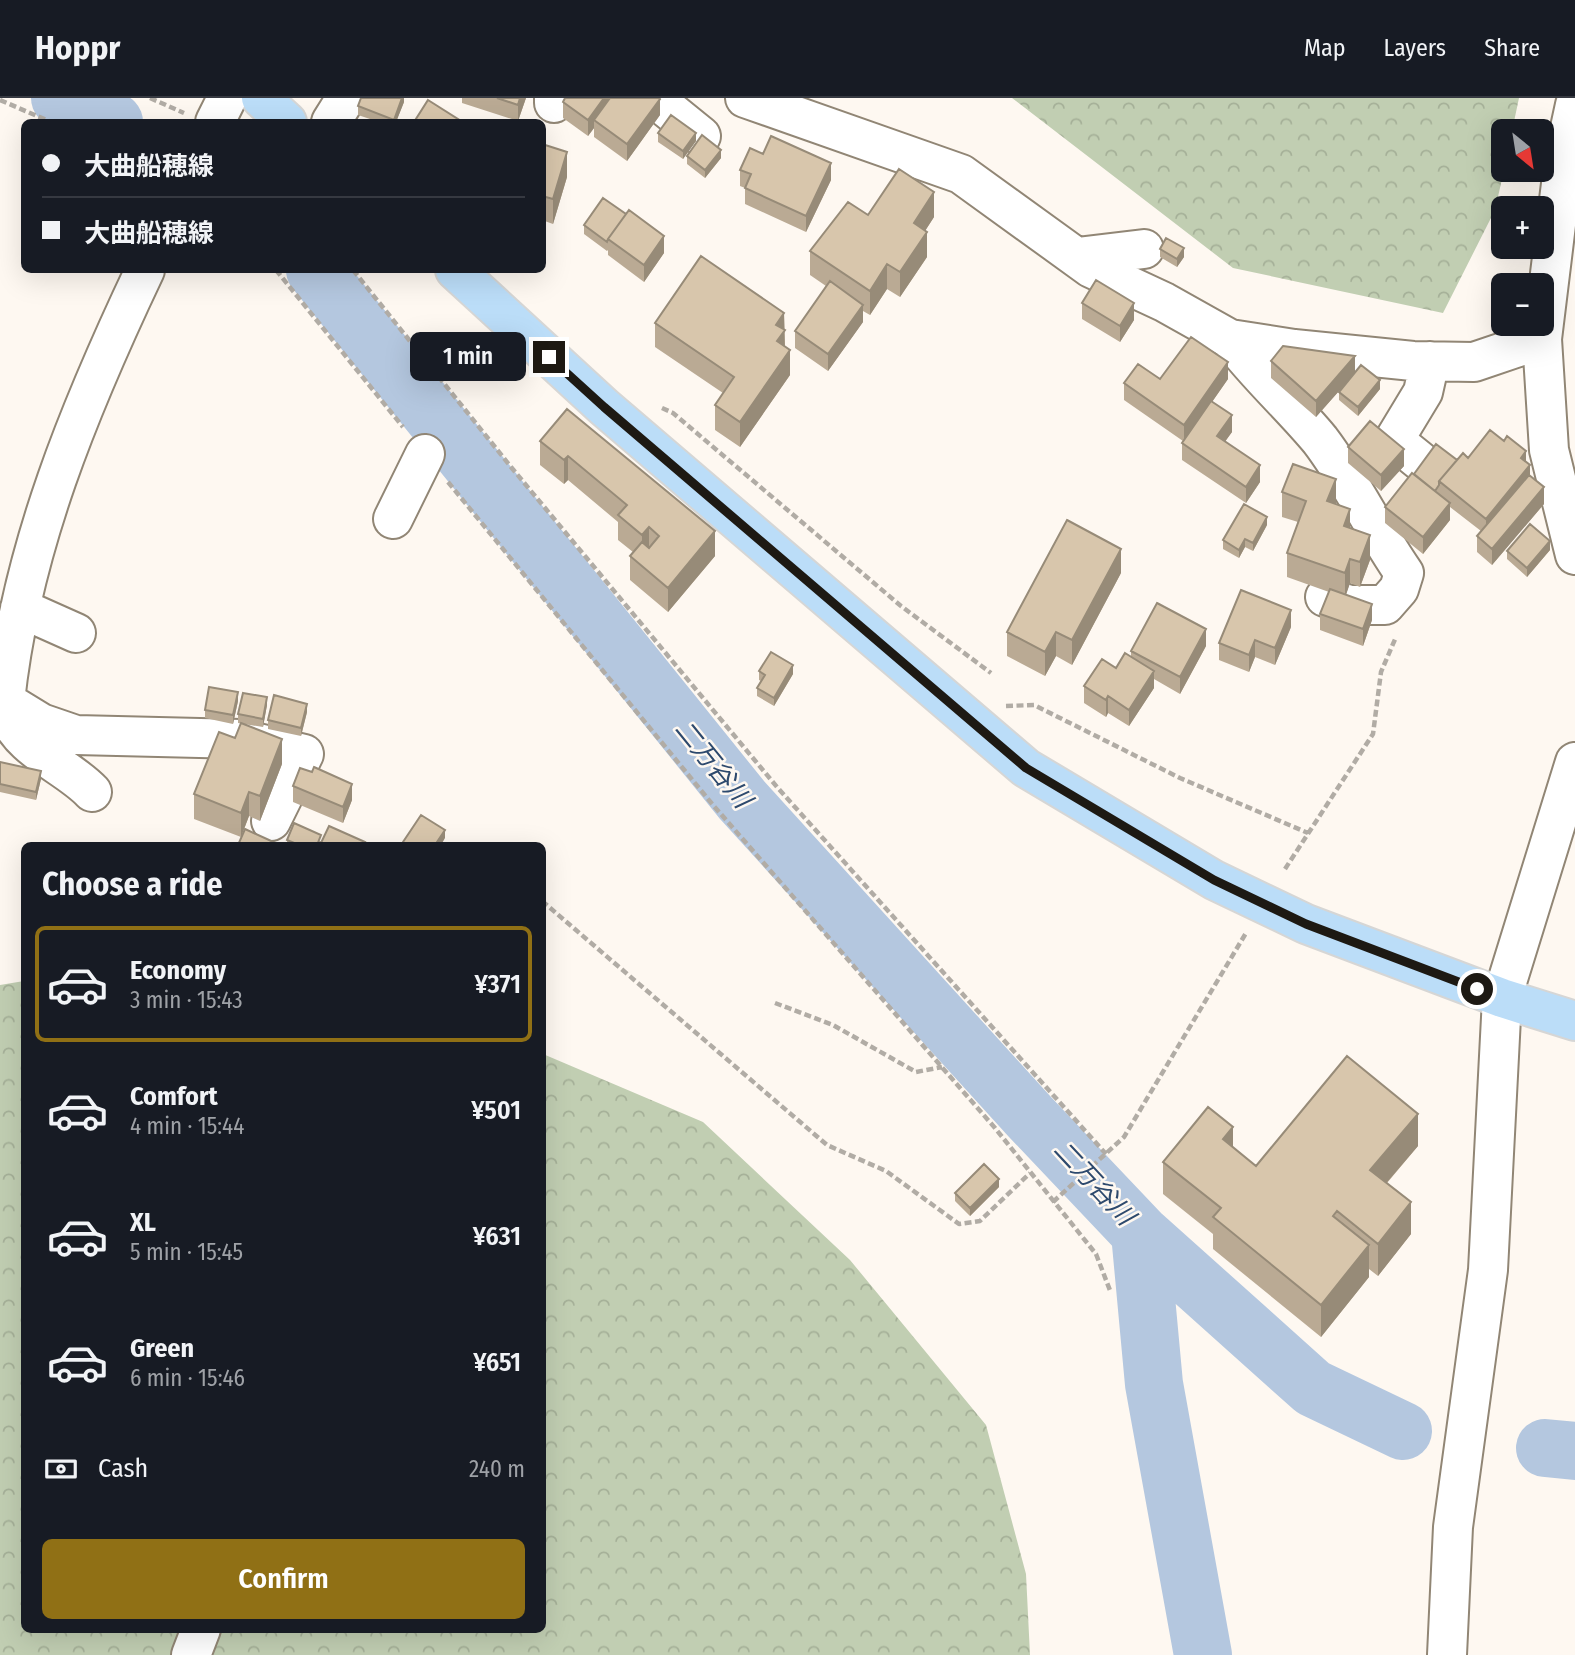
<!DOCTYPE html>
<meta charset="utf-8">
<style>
:root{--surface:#171b24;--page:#20242c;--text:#f1f3f6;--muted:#9ea1a6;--line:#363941;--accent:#907015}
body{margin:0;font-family:"Fira Sans Condensed","Noto Sans JP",sans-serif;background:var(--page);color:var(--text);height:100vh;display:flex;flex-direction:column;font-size:26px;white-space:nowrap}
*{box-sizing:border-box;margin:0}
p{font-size:23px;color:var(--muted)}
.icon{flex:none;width:38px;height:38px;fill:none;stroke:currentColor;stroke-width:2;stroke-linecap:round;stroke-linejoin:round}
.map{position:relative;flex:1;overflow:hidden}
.drawer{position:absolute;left:21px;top:744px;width:525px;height:791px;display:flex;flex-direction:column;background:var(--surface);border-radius:10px;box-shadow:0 7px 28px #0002}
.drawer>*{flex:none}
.hud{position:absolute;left:21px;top:21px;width:525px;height:154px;border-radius:10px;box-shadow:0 7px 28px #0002;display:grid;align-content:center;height:154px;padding:0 21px;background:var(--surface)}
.needle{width:46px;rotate:150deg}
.fabs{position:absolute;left:1491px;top:21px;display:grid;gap:14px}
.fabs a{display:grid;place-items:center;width:63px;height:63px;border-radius:10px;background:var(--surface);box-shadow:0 7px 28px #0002;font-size:35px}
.end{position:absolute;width:32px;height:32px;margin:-16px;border:9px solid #1d1913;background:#fff;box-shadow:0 0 0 4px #fff}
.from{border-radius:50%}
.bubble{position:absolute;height:49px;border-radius:10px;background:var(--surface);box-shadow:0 7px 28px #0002;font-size:23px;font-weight:600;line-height:49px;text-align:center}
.hud b{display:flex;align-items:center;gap:24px;height:66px;font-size:26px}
.hud b+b{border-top:2px solid var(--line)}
.hud i{width:18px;height:18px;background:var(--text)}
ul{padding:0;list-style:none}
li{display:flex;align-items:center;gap:21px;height:116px;margin:0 14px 10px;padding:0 7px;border:4px solid transparent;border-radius:10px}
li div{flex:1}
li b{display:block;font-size:26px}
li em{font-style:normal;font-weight:600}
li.active{border-color:var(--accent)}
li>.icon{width:63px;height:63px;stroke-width:1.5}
h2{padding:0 21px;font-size:32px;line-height:84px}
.pay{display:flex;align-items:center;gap:18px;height:77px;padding:0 21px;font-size:26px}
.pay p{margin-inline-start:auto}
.button{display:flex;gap:14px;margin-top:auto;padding:14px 21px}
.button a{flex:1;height:80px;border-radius:10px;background:var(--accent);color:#fff;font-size:28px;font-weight:600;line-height:80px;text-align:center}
header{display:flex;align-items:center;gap:42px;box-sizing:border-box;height:98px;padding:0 35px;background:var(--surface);border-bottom:2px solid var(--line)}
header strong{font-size:33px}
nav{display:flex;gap:38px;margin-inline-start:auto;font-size:24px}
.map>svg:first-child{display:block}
.forest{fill:url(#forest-crowns)}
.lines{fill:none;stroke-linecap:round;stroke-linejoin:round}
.river{stroke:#b4c7df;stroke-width:58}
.minor-casing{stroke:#918675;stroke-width:42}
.major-casing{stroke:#d6d6d5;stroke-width:42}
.path{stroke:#b1aca5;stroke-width:4.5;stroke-dasharray:7 3.5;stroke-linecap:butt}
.minor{stroke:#fff;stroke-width:38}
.major{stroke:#bbddf8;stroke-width:38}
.wall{fill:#baaa94}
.shaded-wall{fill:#978b78}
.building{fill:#d8c6ac;stroke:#978b78;stroke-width:2}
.route{stroke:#1d1913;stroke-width:9}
.labels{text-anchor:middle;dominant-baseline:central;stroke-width:5;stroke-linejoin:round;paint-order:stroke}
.water-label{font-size:26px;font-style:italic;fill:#2d496d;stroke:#fef8f1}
</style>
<header>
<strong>Hoppr</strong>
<nav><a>Map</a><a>Layers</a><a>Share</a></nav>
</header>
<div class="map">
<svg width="1575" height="1557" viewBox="0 0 1575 1557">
<defs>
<pattern id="forest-crowns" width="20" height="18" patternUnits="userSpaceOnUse" patternTransform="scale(1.75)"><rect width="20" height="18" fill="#c1ceb2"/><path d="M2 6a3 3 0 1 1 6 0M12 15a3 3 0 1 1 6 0" fill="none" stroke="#a5b098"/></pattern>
</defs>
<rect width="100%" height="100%" fill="#fef8f1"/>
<path class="forest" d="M1012,0H1519L1512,33H1503L1504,72L1495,112L1443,215L1233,170Z
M24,883V1531H542L543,956L703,1024L850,1162L986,1327L1026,1476L1030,1557H0V887Z"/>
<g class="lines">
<path class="river" d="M60,0L114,24
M315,172L742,702L1030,1019L1140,1135L1313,1290L1403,1333
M1140,1135L1154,1286L1203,1557
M1545,1350L1575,1353"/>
<defs>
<path id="minor" d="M554,0V5
M654,0L701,38
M745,0L961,76L1091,170L1164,204L1230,241L1294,251L1413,263L1474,264L1542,241
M1575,7L1565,53L1542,241L1549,352L1575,457
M215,24L227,0
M331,24L346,0
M1077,159L1144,151
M1230,241C1257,277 1291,307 1320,342C1352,384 1374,432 1404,475L1399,491L1385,507H1350L1325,499
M1420,363L1394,342L1423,294L1430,263
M393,421L425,356
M20,510L76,535
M5,603L41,625L76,637L241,641L304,656L271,723
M0,604L5,603C21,451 80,309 145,172
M8,615C18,651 68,668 92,694
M191,1557L201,1531
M1447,1557L1453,1429L1488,1172L1502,900L1575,664"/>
<path id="major" d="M261,0L287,24
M455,172L604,309L1026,670L1214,782L1306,826L1502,900L1575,923"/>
</defs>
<use href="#minor" class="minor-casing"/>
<use href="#major" class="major-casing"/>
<path class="path" d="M150,0L184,15
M0,2L51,24
M276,172L403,329
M353,172L511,369L777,689L1106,1056
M662,310L673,315L901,508L991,575
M448,384L713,707L995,1030L1096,1156L1111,1195
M1006,608L1034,607L1180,680L1308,735
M1285,771L1373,636L1381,574L1396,539
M542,803L827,1047L886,1073L959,1126L980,1123L1030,1075
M775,905L833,927L916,974L942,969
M1053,1104L1124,1039L1246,835"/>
<use href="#minor" class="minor"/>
<use href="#major" class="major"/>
</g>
<path class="wall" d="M404,0V4L396,24H379L358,17V8Z
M462,0H526L518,23L462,5Z
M563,4L660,17L627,63L594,39V30L588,38L563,20Z
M658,35L696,43L683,61L658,44Z
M542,46L567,79L553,126L542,122Z
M763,56L831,82L806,134L745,106V90L740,88V72Z
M687,58L721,60L705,80L687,66Z
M868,117L934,119L925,133L927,159L900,199L887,191L870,217L863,213V224L828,273L795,250V233L826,188L810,177V153Z
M584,127L664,155L644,184L608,157V152L607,153L584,136Z
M1160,151L1184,159L1177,169L1160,159Z
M1082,205L1134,222L1120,244L1082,221Z
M784,215L785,248L790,277L740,349L715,332V307L723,295L655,249V225Z
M1271,263L1355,274L1380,291L1358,318L1339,302V294L1353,277L1316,319L1271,280Z
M1160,281H1228L1212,304L1232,334L1225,343L1260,384L1246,405L1182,362V345L1183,343L1124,302V285Z
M567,311L715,458L668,514L630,482V458L633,454L618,442V424L568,382L564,386L540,367V343Z
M1348,349L1404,368L1381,393L1348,365Z
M1468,360L1526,364L1530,377L1544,406L1492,467L1477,454V438L1481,433L1450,409V422L1423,456L1385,425V409L1414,376L1457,362Z
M1282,394L1336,406L1370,462L1360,489L1350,485L1346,496L1372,522L1363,548L1320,532V516L1329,494L1287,479V455L1298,424L1282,419Z
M1267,427L1253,453L1245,449L1239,460L1223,451V442Z
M1550,452L1527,479L1507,461V453Z
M1121,475L1072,567L1056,558L1045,578L1007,558V534Z
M1291,529L1275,567L1255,559L1249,574L1219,562V545Z
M1206,548L1180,596L1154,581V590L1129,628L1108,615L1106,619L1084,605V588L1116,570L1131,558V553Z
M759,573L793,576L774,608L757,598V590L761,583L759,582Z
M238,603L233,626L205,620V612Z
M267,607L263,629L238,625V616Z
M307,614L301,638L268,631V622Z
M0,664L41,681L36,702L0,694Z
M282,666L260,723L249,718L241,739L194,721V696Z
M293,688L352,702L343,725L293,704Z
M287,742L321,743L365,747H287Z
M1418,1048L1387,1085L1411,1136L1378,1178L1369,1171V1179L1321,1239L1213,1151V1136L1163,1096V1064L1233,1049L1256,1068Z
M999,1089L970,1118L955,1103V1095Z"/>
<path class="shaded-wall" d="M402,0H404V4L396,24H394V22Z
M520,0H526L518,23V7Z
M604,0H616L594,22V30L588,38V22Z
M660,1V17L627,63V46Z
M696,35V43L683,61V53Z
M721,52V60L705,80V72Z
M567,54V79L553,126V101Z
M831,65V82L806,134V118Z
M934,94V119L914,150V125Z
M927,134V159L900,199V174Z
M664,138V155L644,184V167Z
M1184,150V159L1177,169V161Z
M887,166V191L870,217V193Z
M1134,205V222L1120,244V228Z
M863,207V224L828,273V256Z
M784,215L785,257L777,268L776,227Z
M790,252V277L740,349V324Z
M1355,258V275L1316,319V303Z
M1228,264V281L1184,344V327Z
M1380,282V291L1358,318V309Z
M1232,317V334L1217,355V338Z
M1404,351V368L1381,393V377Z
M1526,353V370L1521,360Z
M568,358V382L564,386V362Z
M1260,367V384L1246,405V389Z
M1530,367V383L1486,437V421Z
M1336,381V406L1327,403Z
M1544,389V406L1492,467V451Z
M1450,405V422L1423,456V439Z
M1350,411V436L1344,428Z
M1267,419V427L1253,453V445Z
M649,429V454L642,461V437Z
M715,433V458L668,514V490Z
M1370,437V462L1360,489V464Z
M1245,441V449L1239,460V452Z
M1550,443V452L1527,479V470Z
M1121,451V475L1072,567V542Z
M1350,461V485L1345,500V475Z
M1372,506V522L1363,548V531Z
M1291,512V529L1275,567V550Z
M1206,531V548L1180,596V579Z
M1056,534V558L1045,578V554Z
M1255,542V559L1249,574V557Z
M793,567V576L774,608V600Z
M1154,573V590L1129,628V612Z
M238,594V603L233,626V617Z
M1108,598V615L1106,619V602Z
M267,599V607L263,629V621Z
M307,606V614L301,638V630Z
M282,641V666L260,723V698Z
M41,673V681L36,702V694Z
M352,686V702L343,725V709Z
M249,694V718L241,739V715Z
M445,732V740L441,747H435Z
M1418,1016V1048L1370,1104V1072Z
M1233,1029V1061L1223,1041Z
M999,1081V1089L970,1118V1110Z
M1411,1104V1136L1378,1178V1146Z
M1369,1147V1179L1321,1239V1207Z"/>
<path class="building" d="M361,0H402L394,22L358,8Z
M497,0H520L518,7Z
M565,0H604L588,22L563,4Z
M610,0H659L660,1L627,46L594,22Z
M428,2L461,23L460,24H414Z
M671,17L696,35L683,53L658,35Z
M702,37L721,52L705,72L687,58Z
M771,38L831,65L806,118L745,90L751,76L740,72L750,50L763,56Z
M542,46L567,54L553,101L542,98Z
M899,71L934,94L914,125L927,134L900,174L887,166L870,193L810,153L848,104L868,117Z
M603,100L626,116L608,141L607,144L584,127Z
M629,112L664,138L644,167L608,141Z
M1166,140L1184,150L1177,161L1160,151Z
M701,158L784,215L776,227L785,232L777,243L790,252L740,324L715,307L734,279L655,225Z
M1096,182L1134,205L1120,228L1082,205Z
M830,183L863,207L828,256L795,233Z
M1191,239L1228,264L1184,327L1124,285L1138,266L1160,281Z
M1283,248L1355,258L1316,303L1271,263Z
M1361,267L1380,282L1358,309L1339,294Z
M1211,303L1232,317L1217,338L1260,367L1246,389L1182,345Z
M567,311L715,433L668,490L630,458L642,444L649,450L659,438L649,429L642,437L618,417L627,407L568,358L564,362L540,343Z
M1370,323L1404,351L1381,377L1348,349Z
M1490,332L1504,343L1507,338L1526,353L1521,360L1530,367L1486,421L1439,383L1463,355L1468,360Z
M1436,346L1457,362L1439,383V387L1435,393L1414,376Z
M1293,366L1336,381L1327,403L1350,411L1344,428L1370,437L1360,464L1350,461L1345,475L1287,455L1306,403L1282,394Z
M1412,375L1450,405L1423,439L1385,409Z
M1529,377L1544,389L1492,451L1477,438Z
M1244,406L1267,419L1253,445L1245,441L1239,452L1223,442Z
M1067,422L1121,451L1072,542L1056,534L1045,554L1007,534Z
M1530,426L1550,443L1527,470L1507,453Z
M1330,491L1372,506L1363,531L1320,516Z
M1241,492L1291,512L1275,550L1255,542L1249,557L1219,545Z
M1157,505L1206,531L1180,579L1131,553Z
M771,554L793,567L774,600L757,590L765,577L759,573Z
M1125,555L1154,573L1129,612L1108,598L1106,602L1084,588L1102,561L1116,570Z
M209,589L238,594L233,617L205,612Z
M243,595L267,599L263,621L238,616Z
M274,597L307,606L301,630L268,622Z
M241,625L282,641L260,698L249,694L241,715L194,696L219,634L235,640Z
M0,664L41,673L36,694L0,686Z
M314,669L352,686L343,709L293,688L300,670L312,674Z
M421,717L445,732L435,747H401Z
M294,725L321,737L317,747H299L287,742Z
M329,728L365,744L363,747H320Z
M245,731L280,747H238Z
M1347,958L1418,1016L1370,1072L1411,1104L1378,1146L1337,1113L1333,1118L1369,1147L1321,1207L1213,1119L1221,1110L1163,1064L1208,1009L1233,1029L1223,1041L1256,1068Z
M984,1066L999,1081L970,1110L955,1095Z"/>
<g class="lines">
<path class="route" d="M549,259L604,309L1026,670L1214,782L1306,826L1477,891"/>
</g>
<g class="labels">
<g class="water-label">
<text transform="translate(713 666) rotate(51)">二万谷川</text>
<text transform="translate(1094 1085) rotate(47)">二万谷川</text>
</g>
</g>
</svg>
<div class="fabs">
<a><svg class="needle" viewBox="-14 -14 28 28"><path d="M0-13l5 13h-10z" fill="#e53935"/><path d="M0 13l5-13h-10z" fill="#9ea1a6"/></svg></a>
<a>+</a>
<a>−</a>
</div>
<i class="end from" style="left:1477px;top:891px"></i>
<i class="end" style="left:549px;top:259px"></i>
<div class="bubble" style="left:410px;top:234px;width:116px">1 min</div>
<div class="hud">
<b><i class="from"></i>大曲船穂線</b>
<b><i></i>大曲船穂線</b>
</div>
<section class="drawer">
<h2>Choose a ride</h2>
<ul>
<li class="active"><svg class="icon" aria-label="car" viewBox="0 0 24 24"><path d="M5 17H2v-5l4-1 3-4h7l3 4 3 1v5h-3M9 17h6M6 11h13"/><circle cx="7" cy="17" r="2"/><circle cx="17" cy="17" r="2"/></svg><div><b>Economy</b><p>3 min · 15:43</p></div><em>¥371</em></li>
<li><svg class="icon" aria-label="car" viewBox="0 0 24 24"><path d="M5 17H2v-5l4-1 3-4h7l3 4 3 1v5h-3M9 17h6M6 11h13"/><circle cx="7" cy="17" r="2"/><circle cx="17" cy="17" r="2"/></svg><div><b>Comfort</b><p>4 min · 15:44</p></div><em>¥501</em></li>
<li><svg class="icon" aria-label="car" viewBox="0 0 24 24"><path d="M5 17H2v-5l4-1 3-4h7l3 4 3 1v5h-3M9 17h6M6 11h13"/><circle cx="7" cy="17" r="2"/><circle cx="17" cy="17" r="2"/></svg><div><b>XL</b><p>5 min · 15:45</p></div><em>¥631</em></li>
<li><svg class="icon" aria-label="car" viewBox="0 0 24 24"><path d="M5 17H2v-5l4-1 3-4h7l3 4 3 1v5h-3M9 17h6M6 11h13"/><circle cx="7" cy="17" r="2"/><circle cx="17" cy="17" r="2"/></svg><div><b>Green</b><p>6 min · 15:46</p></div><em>¥651</em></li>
</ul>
<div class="pay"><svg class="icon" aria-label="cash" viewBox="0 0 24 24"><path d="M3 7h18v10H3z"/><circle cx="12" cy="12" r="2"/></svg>Cash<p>240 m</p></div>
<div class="button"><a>Confirm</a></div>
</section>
</div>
